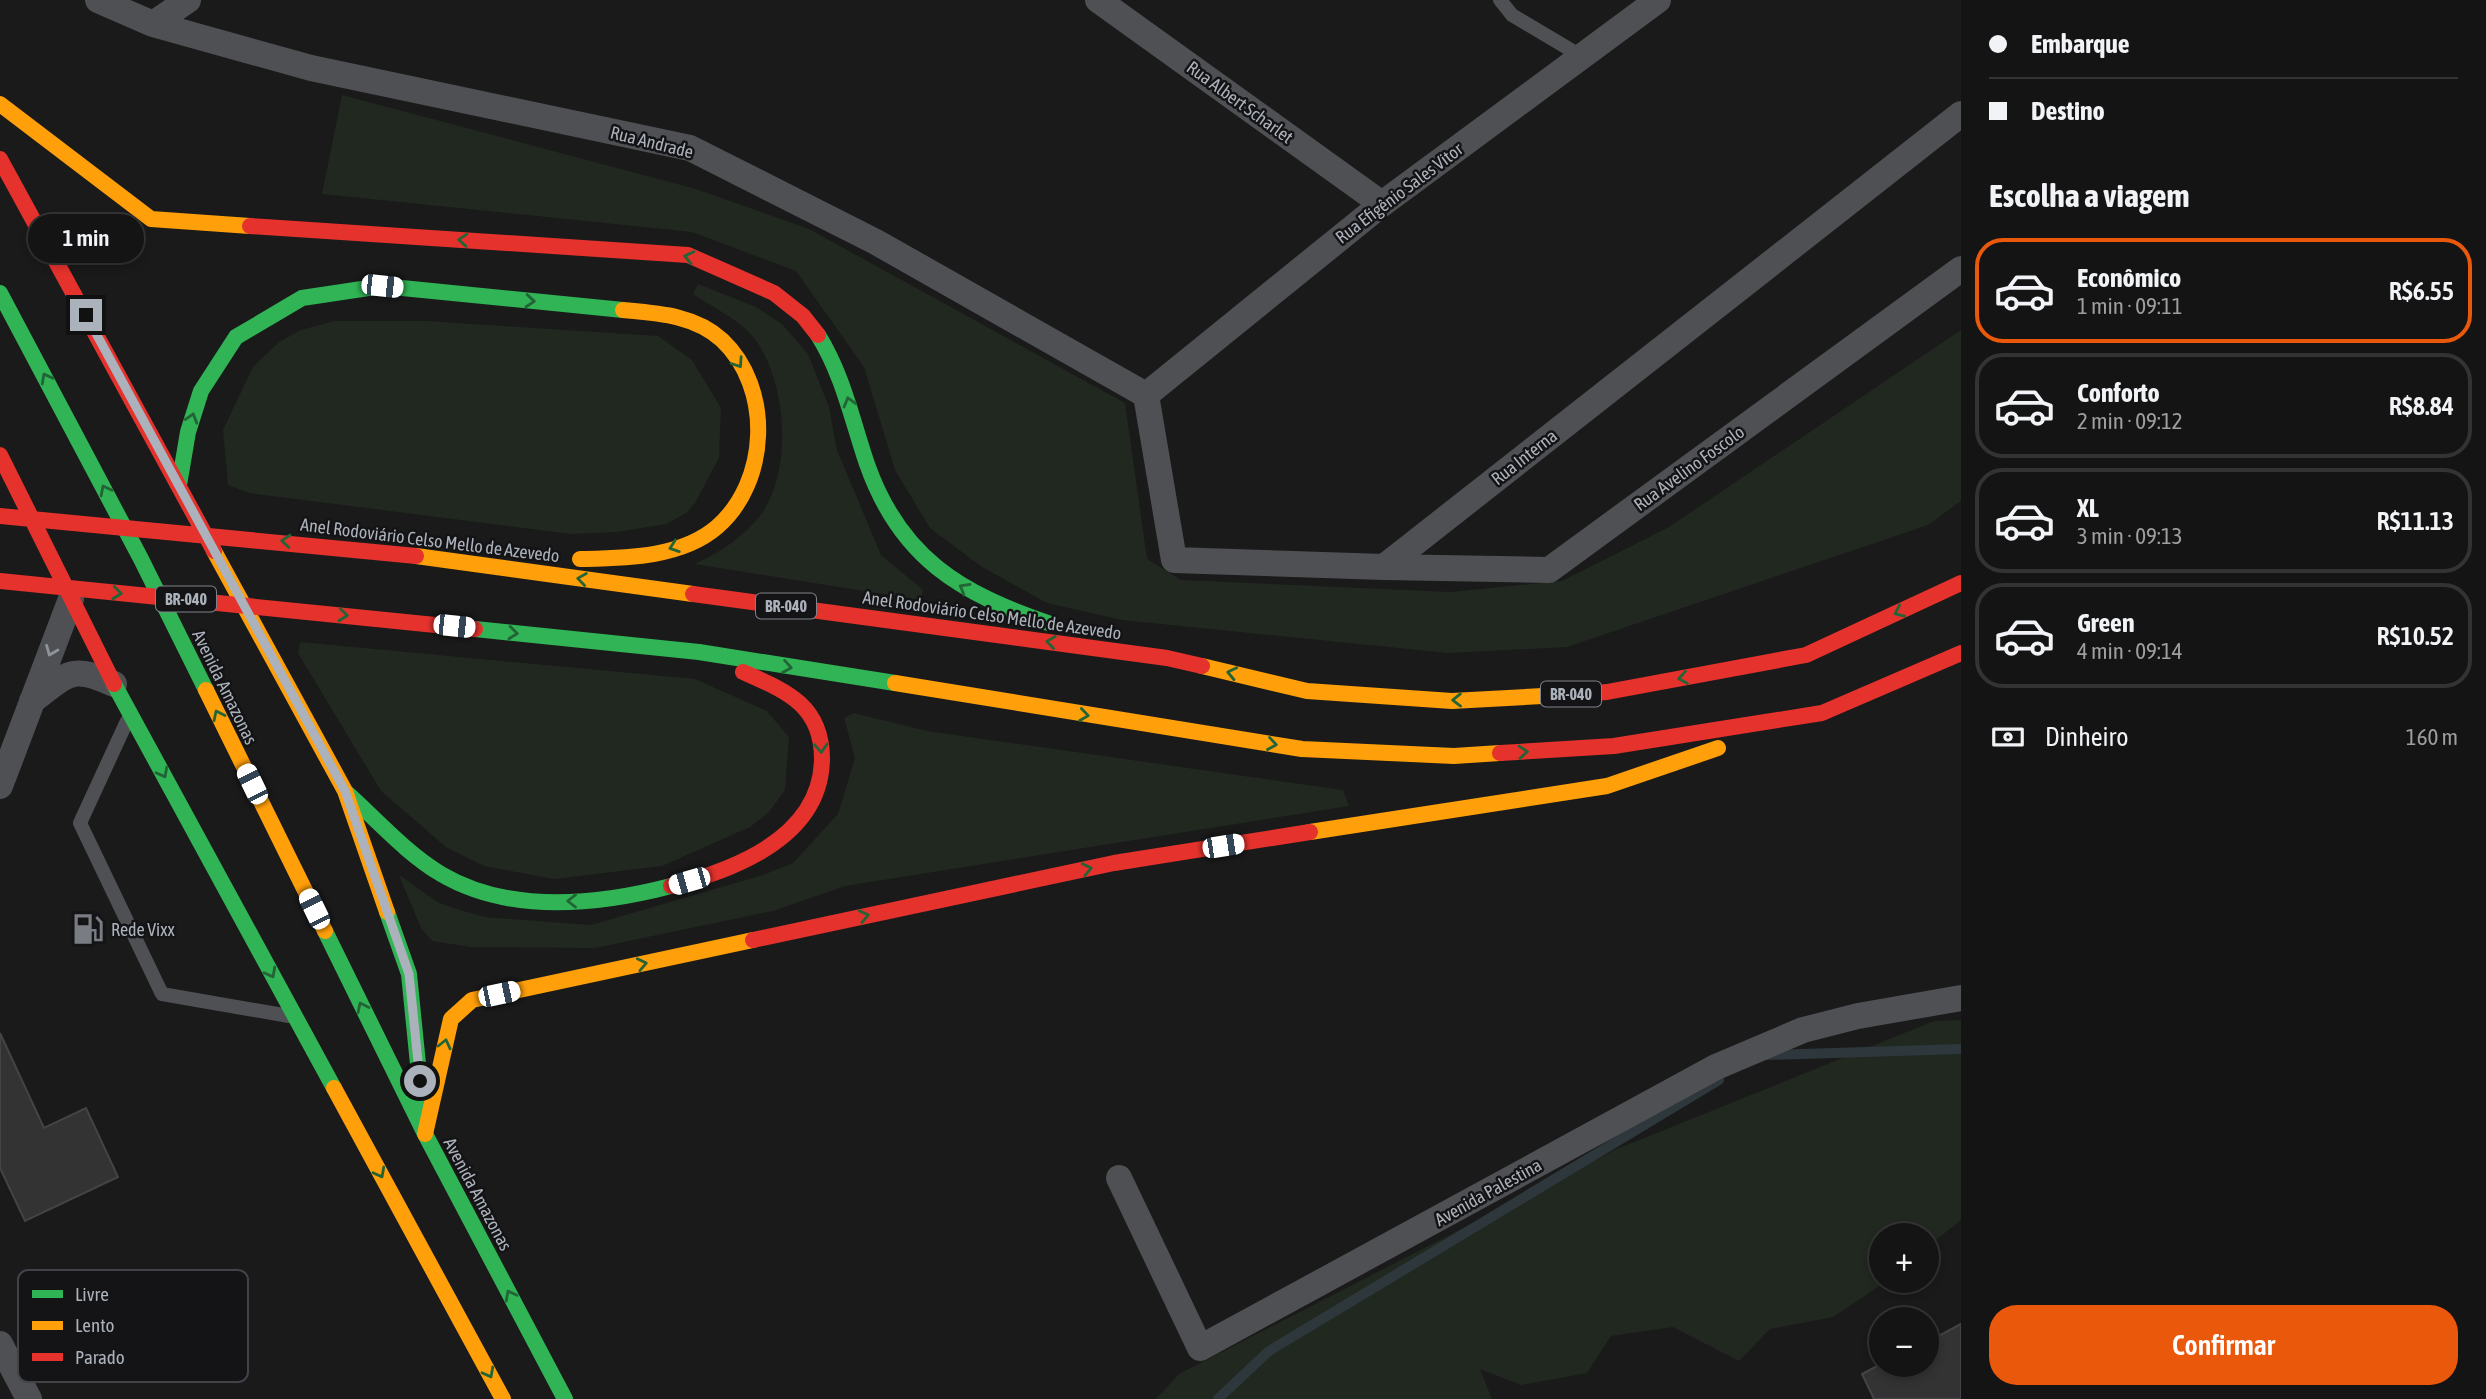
<!DOCTYPE html>
<html lang="pt">
<meta charset="utf-8">
<style>
:root{--surface:#141414;--page:#1d1d1d;--text:#f1f3f6;--muted:#9d9ea0;--line:#333334;--accent:#ea580c}
body{margin:0;font-family:"Asap Condensed",sans-serif;background:var(--page);color:var(--text);height:100vh;display:flex;flex-direction:column;font-size:26px;white-space:nowrap}
*{box-sizing:border-box;margin:0}
p{font-size:23px;color:var(--muted)}
.icon{flex:none;width:38px;height:38px;fill:none;stroke:currentColor;stroke-width:2;stroke-linecap:round;stroke-linejoin:round}
.map{position:relative;flex:1;overflow:hidden}
.panel{display:flex;flex-direction:column;background:var(--surface);width:525px}
.panel>*{flex:none}
.hud{display:grid;align-content:center;height:154px;padding:0 28px;background:var(--surface)}
.controls{position:absolute;left:1869px;top:1223px;display:grid;gap:14px}
.controls a{display:grid;place-items:center;width:70px;height:70px;border-radius:50%;background:var(--surface);box-shadow:0 4px 10px #0003,0 0 0 2px var(--line);font-size:35px}
.end{position:absolute;width:32px;height:32px;margin:-16px;border:9px solid #acb2bb;background:#111;box-shadow:0 0 0 4px #111}
.from{border-radius:50%}
.bubble{position:absolute;height:49px;border-radius:24px;background:var(--surface);box-shadow:0 4px 10px #0003,0 0 0 2px var(--line);font-size:23px;font-weight:600;line-height:49px;text-align:center}
.car{position:absolute;width:21px;height:42px;margin:-21px -10px;border-radius:9px;box-shadow:0 0 5px 2px #0007;background:linear-gradient(#fff 24%,#345 0 40%,#fff 0 76%,#345 0 86%,#fff 0)}
.hud b{display:flex;align-items:center;gap:24px;height:66px;font-size:26px}
.hud b+b{border-top:2px solid var(--line)}
.hud i{width:18px;height:18px;background:var(--text)}
ul{padding:0;list-style:none}
li{display:flex;align-items:center;gap:21px;height:105px;margin:0 14px 10px;padding:0 14px;border:4px solid var(--line);border-radius:28px}
li div{flex:1}
li b{display:block;font-size:26px}
li em{font-style:normal;font-weight:600}
li.active{border-color:var(--accent)}
li>.icon{width:63px;height:63px;stroke-width:1.5}
h2{padding:0 28px;font-size:32px;line-height:84px}
.pay{display:flex;align-items:center;gap:18px;height:77px;padding:0 28px;font-size:26px}
.pay p{margin-inline-start:auto}
.primary-button{display:flex;gap:14px;margin-top:auto;padding:14px 28px}
.primary-button a{flex:1;height:80px;border-radius:28px;background:var(--accent);color:#fff;font-size:28px;font-weight:600;line-height:80px;text-align:center}
main{display:flex;flex:1;min-height:0}
.map>svg:first-child{display:block}
.green{fill:#202820}
.lines{fill:none;stroke-linecap:round;stroke-linejoin:round}
.stream{stroke:#2d373c;stroke-width:10}
.building{fill:#333334;stroke:#424446;stroke-width:2}
.lane{stroke:#4e5053;stroke-width:14}
.street{stroke:#4e5053;stroke-width:26}
.fast{stroke:#30b455;stroke-width:16}
.slow{stroke:#ff9f0a;stroke-width:16}
.jam{stroke:#e5322d;stroke-width:16}
.oneway{stroke:#226436}
.oneway2{stroke:#90959c}
.route{stroke:#acb2bb;stroke-width:9}
.labels{text-anchor:middle;dominant-baseline:central;stroke-width:5;stroke-linejoin:round;paint-order:stroke}
.shield{fill:#141416;stroke:#7e838a;stroke-width:2}
.shield-label{font-size:16px;font-weight:bold;fill:#acb2bb}
.street-label{font-size:18px;fill:#acb2bb;stroke:#141416}
.poi-label{font-size:18px;fill:#acb2bb;stroke:#141416;text-anchor:start}
.key{fill:#141416;stroke:#424348;stroke-width:2}
.key-label{font-size:19px;fill:#acb2bb}
</style>
<main>
<div class="map">
<svg width="1961" height="1399" viewBox="0 0 1961 1399">
<rect width="100%" height="100%" fill="#1a1a1a"/>
<path class="green" d="M342,95L696,189L809,229L1125,403L1147,559L1181,580L1451,592L1562,581L1669,527L1961,330V501L1928,525L1567,647L1448,653L1122,620L1047,603L982,567L930,528L895,470L864,367L796,271L692,232L322,194Z
M698,284L756,307L782,324L808,354L829,407L837,450L881,555L923,590L921,600L694,564C718,554 743,537 759,517C794,472 787,381 754,338C740,320 712,307 693,294Z
M334,321H427L658,336L692,360L721,408L719,458L695,503L686,513L666,524L618,532L571,534L249,493L228,485L223,430L253,367L279,342L301,330Z
M300,642L695,679L767,711L789,737L785,790L769,812L750,827L662,866L554,879L484,866L446,847L381,791L298,653Z
M854,713L927,731L1343,790L1349,806L845,886L773,911L595,948L471,947L432,941L421,928L399,875L439,903L460,910L485,917L591,925L763,875L793,863L838,814L855,758L844,718Z
M1961,1020V1220L1927,1247V1236H1881V1281H1887L1833,1317L1770,1329L1739,1361L1673,1327L1611,1336L1587,1373L1521,1385L1480,1369L1492,1399H1156L1179,1374L1617,1149L1934,1021Z"/>
<g class="lines">
<path class="stream" d="M1767,1055L1961,1049
M1218,1399L1269,1351L1719,1080"/>
</g>
<path class="building" d="M0,1033L44,1128L86,1108L118,1177L25,1221L0,1168Z
M1961,1324V1399H1874L1862,1374L1881,1364L1927,1365V1342Z"/>
<g class="lines">
<path class="lane" d="M1500,0L1512,15L1581,56
M127,721L80,823L162,994L289,1016"/>
<path class="street" d="M98,0L153,24L311,68L690,148L876,242L1146,395
M1098,0L1382,204
M153,24L188,0
M1146,395L1174,560L1384,567L1961,114
M1146,395L1382,204L1658,0
M1384,567L1549,570L1961,269
M32,701C68,674 70,664 114,684
M0,786L71,599
M1119,1178L1200,1348L1716,1067L1803,1030L1858,1016L1961,998
M0,1344L29,1399"/>
<path class="fast" d="M0,293L141,559L206,690
M818,335C843,375 852,420 867,464C900,558 961,594 1051,624
M179,485L188,432L201,391L236,337L302,298L382,286L623,310
M475,629L699,652L895,683
M114,684L334,1088
M348,794C378,821 406,853 441,874C509,914 598,905 671,886
M387,912L409,974L425,1134L565,1399
M325,931L424,1132"/>
<path class="slow" d="M0,104L151,219L250,226
M214,551L345,791L387,912
M416,556L693,594
M580,559C625,558 681,558 717,527C769,482 773,388 722,340C695,315 657,313 623,310
M1202,666L1307,691L1452,701L1580,694
M895,683L1302,749L1454,756L1500,753
M206,690L325,931
M1310,832L1607,786L1718,748
M334,1088L503,1399
M425,1134L451,1019L472,1000L753,940"/>
<path class="jam" d="M0,159L214,551
M250,226L688,255L774,293L803,316L818,335
M0,455L114,684
M0,516L416,556
M0,581L475,629
M693,594L1167,658L1202,666
M1580,694L1607,692L1806,655L1961,583
M1500,753L1614,746L1822,713L1961,653
M671,886C735,870 821,837 822,759C822,705 786,691 743,672
M753,940L1114,863L1310,832"/>
</g>
<defs><path id="oneway-chevron" d="M-2-3.5L2.5 0L-2 3.5" fill="none" stroke-width="1.6" stroke-linecap="round" stroke-linejoin="round" transform="scale(1.75)"/></defs>
<g class="oneway">
<use href="#oneway-chevron" transform="translate(463 240) rotate(-176)"/>
<use href="#oneway-chevron" transform="translate(689 257) rotate(-167)"/>
<use href="#oneway-chevron" transform="translate(530 301) rotate(5)"/>
<use href="#oneway-chevron" transform="translate(738 363) rotate(56)"/>
<use href="#oneway-chevron" transform="translate(46 378) rotate(-118)"/>
<use href="#oneway-chevron" transform="translate(849 402) rotate(-106)"/>
<use href="#oneway-chevron" transform="translate(192 418) rotate(-73)"/>
<use href="#oneway-chevron" transform="translate(105 490) rotate(-117)"/>
<use href="#oneway-chevron" transform="translate(286 541) rotate(-175)"/>
<use href="#oneway-chevron" transform="translate(674 547) rotate(161)"/>
<use href="#oneway-chevron" transform="translate(582 579) rotate(-172)"/>
<use href="#oneway-chevron" transform="translate(964 588) rotate(-150)"/>
<use href="#oneway-chevron" transform="translate(117 593) rotate(6)"/>
<use href="#oneway-chevron" transform="translate(1899 612) rotate(155)"/>
<use href="#oneway-chevron" transform="translate(343 615) rotate(6)"/>
<use href="#oneway-chevron" transform="translate(513 633) rotate(6)"/>
<use href="#oneway-chevron" transform="translate(1051 642) rotate(-172)"/>
<use href="#oneway-chevron" transform="translate(787 667) rotate(10)"/>
<use href="#oneway-chevron" transform="translate(1232 673) rotate(-167)"/>
<use href="#oneway-chevron" transform="translate(1683 678) rotate(170)"/>
<use href="#oneway-chevron" transform="translate(1457 700) rotate(179)"/>
<use href="#oneway-chevron" transform="translate(218 715) rotate(-116)"/>
<use href="#oneway-chevron" transform="translate(1084 715) rotate(8)"/>
<use href="#oneway-chevron" transform="translate(1272 744) rotate(9)"/>
<use href="#oneway-chevron" transform="translate(821 748) rotate(87)"/>
<use href="#oneway-chevron" transform="translate(1523 752) rotate(-4)"/>
<use href="#oneway-chevron" transform="translate(163 773) rotate(62)"/>
<use href="#oneway-chevron" transform="translate(1087 869) rotate(-12)"/>
<use href="#oneway-chevron" transform="translate(572 901) rotate(180)"/>
<use href="#oneway-chevron" transform="translate(864 916) rotate(-12)"/>
<use href="#oneway-chevron" transform="translate(642 964) rotate(-12)"/>
<use href="#oneway-chevron" transform="translate(271 973) rotate(62)"/>
<use href="#oneway-chevron" transform="translate(362 1007) rotate(-116)"/>
<use href="#oneway-chevron" transform="translate(445 1044) rotate(-77)"/>
<use href="#oneway-chevron" transform="translate(380 1173) rotate(62)"/>
<use href="#oneway-chevron" transform="translate(510 1295) rotate(-118)"/>
<use href="#oneway-chevron" transform="translate(489 1373) rotate(62)"/>
</g>
<use class="oneway2" href="#oneway-chevron" transform="translate(51 651) rotate(112)"/>
<g class="lines">
<path class="route" d="M86,315L345,791L409,974L420,1081"/>
</g>
<defs>
<symbol id="fuel-bare" viewBox="-9 -9 18 18"><path d="M-5.5-6h7V0h2V4h1.3V-2.5L3-4.5l.8-.8L6-3V5H2.5V1h-1V6h-7ZM-4.2-4.7v3.2H.2V-4.7Z" fill="#797d83" stroke="#141416" stroke-width="2.5" paint-order="stroke"/></symbol>
</defs>
<g fill-rule="evenodd">
<use href="#fuel-bare" x="66" y="907" width="44" height="44"/>
</g>
<g class="labels">
<g class="shield">
<rect x="156" y="586.5" width="60" height="25" rx="5"/>
<rect x="756" y="593.5" width="60" height="25" rx="5"/>
<rect x="1541" y="681.5" width="60" height="25" rx="5"/>
</g>
<g class="shield-label">
<text x="186" y="599">BR-040</text>
<text x="786" y="606">BR-040</text>
<text x="1571" y="694">BR-040</text>
</g>
<g class="street-label">
<text transform="translate(1240 102) rotate(36)">Rua Albert Scharlet</text>
<text transform="translate(652 142) rotate(14)">Rua Andrade</text>
<text transform="translate(1399 193) rotate(-37)">Rua Efigênio Sales Vitor</text>
<text transform="translate(1524 457) rotate(-38)">Rua Interna</text>
<text transform="translate(1689 468) rotate(-36)">Rua Avelino Foscolo</text>
<text transform="translate(430 540) rotate(7)">Anel Rodoviário Celso Mello de Azevedo</text>
<text transform="translate(992 615) rotate(8)">Anel Rodoviário Celso Mello de Azevedo</text>
<text transform="translate(225 687) rotate(64)">Avenida Amazonas</text>
<text transform="translate(1488 1192) rotate(-29)">Avenida Palestina</text>
<text transform="translate(478 1194) rotate(62)">Avenida Amazonas</text>
</g>
<g class="poi-label">
<text x="111" y="929">Rede Vixx</text>
</g>
</g>
<rect x="18" y="1270" width="230" height="112" rx="10" class="key"/>
<rect x="32" y="1290" width="31" height="8" fill="#30b455"/>
<rect x="32" y="1321" width="31" height="9" fill="#ff9f0a"/>
<rect x="32" y="1353" width="31" height="8" fill="#e5322d"/>
<g class="key-label">
<text x="75" y="1301">Livre</text>
<text x="75" y="1332">Lento</text>
<text x="75" y="1364">Parado</text>
</g>
</svg>
<div class="controls">
<a>+</a>
<a>−</a>
</div>
<i class="end from" style="left:420px;top:1081px"></i>
<i class="end" style="left:86px;top:315px"></i>
<div class="bubble" style="left:28px;top:214px;width:116px">1 min</div>
<i class="car" style="left:382px;top:286px;rotate:96deg"></i>
<i class="car" style="left:454px;top:626px;rotate:96deg"></i>
<i class="car" style="left:252px;top:784px;rotate:334deg"></i>
<i class="car" style="left:1223px;top:846px;rotate:81deg"></i>
<i class="car" style="left:689px;top:881px;rotate:254deg"></i>
<i class="car" style="left:314px;top:909px;rotate:334deg"></i>
<i class="car" style="left:499px;top:994px;rotate:78deg"></i>
</div>
<section class="panel">
<div class="hud">
<b><i class="from"></i>Embarque</b>
<b><i></i>Destino</b>
</div>
<h2>Escolha a viagem</h2>
<ul>
<li class="active"><svg class="icon" aria-label="car" viewBox="0 0 24 24"><path d="M5 17H2v-5l4-1 3-4h7l3 4 3 1v5h-3M9 17h6M6 11h13"/><circle cx="7" cy="17" r="2"/><circle cx="17" cy="17" r="2"/></svg><div><b>Econômico</b><p>1 min · 09:11</p></div><em>R$6.55</em></li>
<li><svg class="icon" aria-label="car" viewBox="0 0 24 24"><path d="M5 17H2v-5l4-1 3-4h7l3 4 3 1v5h-3M9 17h6M6 11h13"/><circle cx="7" cy="17" r="2"/><circle cx="17" cy="17" r="2"/></svg><div><b>Conforto</b><p>2 min · 09:12</p></div><em>R$8.84</em></li>
<li><svg class="icon" aria-label="car" viewBox="0 0 24 24"><path d="M5 17H2v-5l4-1 3-4h7l3 4 3 1v5h-3M9 17h6M6 11h13"/><circle cx="7" cy="17" r="2"/><circle cx="17" cy="17" r="2"/></svg><div><b>XL</b><p>3 min · 09:13</p></div><em>R$11.13</em></li>
<li><svg class="icon" aria-label="car" viewBox="0 0 24 24"><path d="M5 17H2v-5l4-1 3-4h7l3 4 3 1v5h-3M9 17h6M6 11h13"/><circle cx="7" cy="17" r="2"/><circle cx="17" cy="17" r="2"/></svg><div><b>Green</b><p>4 min · 09:14</p></div><em>R$10.52</em></li>
</ul>
<div class="pay"><svg class="icon" aria-label="cash" viewBox="0 0 24 24"><path d="M3 7h18v10H3z"/><circle cx="12" cy="12" r="2"/></svg>Dinheiro<p>160 m</p></div>
<div class="primary-button"><a>Confirmar</a></div>
</section>
</main>
